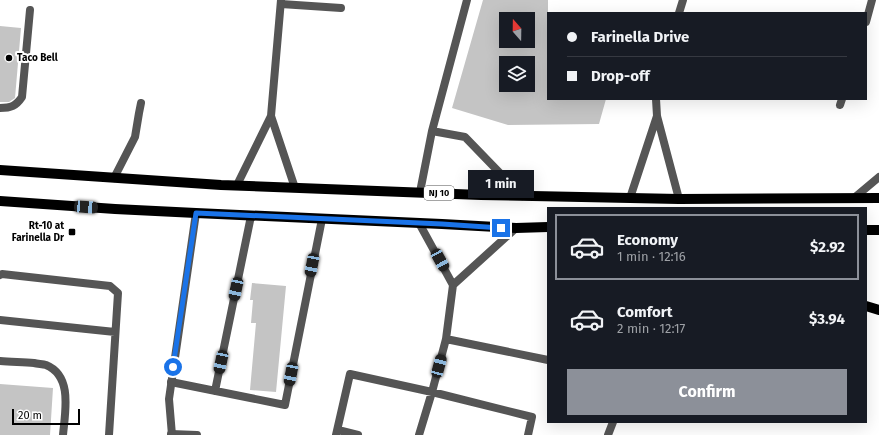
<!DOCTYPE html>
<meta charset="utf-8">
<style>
:root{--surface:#171b24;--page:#242831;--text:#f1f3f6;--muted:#9ea1a6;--line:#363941;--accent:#8c9099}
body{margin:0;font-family:"Fira Sans",sans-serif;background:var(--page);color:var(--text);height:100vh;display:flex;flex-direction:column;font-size:15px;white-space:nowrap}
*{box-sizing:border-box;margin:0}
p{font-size:13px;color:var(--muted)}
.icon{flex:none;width:22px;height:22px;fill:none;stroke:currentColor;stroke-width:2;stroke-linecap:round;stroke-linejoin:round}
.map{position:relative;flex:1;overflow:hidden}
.details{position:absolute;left:547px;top:207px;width:320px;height:216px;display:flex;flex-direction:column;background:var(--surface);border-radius:0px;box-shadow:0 4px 16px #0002}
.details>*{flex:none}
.guide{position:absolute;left:547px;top:12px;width:320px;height:88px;border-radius:0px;box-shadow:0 4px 16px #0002;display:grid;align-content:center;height:88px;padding:0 20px;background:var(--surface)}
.needle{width:26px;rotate:340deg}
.tools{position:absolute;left:499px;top:12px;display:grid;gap:8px}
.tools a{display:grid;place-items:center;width:36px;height:36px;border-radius:0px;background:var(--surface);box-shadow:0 4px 16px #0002;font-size:20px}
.scale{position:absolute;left:12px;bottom:10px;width:68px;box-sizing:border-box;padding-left:4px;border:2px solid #000;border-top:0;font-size:11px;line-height:14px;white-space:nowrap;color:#000;-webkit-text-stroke:3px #fff;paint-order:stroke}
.end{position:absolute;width:18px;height:18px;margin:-9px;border:5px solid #1a73e8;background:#fff;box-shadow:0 0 0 2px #fff}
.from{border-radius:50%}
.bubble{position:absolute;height:28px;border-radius:0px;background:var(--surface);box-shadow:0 4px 16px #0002;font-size:13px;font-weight:700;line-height:28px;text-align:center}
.car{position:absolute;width:12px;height:24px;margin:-12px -6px;border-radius:5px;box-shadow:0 0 3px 1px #0007;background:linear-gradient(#222 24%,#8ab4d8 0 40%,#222 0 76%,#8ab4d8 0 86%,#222 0)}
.guide b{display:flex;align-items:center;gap:14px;height:38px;font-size:15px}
.guide b+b{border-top:1px solid var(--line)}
.guide i{width:10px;height:10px;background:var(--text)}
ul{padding:7px 0 0;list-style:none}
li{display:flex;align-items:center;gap:12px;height:66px;margin:0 8px 6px;padding:0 12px;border:2px solid transparent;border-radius:0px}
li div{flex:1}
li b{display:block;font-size:15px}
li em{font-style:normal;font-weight:700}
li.active{border-color:var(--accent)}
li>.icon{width:36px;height:36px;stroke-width:1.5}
.action{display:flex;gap:8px;margin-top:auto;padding:8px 20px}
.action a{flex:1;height:46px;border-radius:0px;background:var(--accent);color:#fff;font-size:16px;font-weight:700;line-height:46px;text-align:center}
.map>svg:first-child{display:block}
.building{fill:#c4c4c4;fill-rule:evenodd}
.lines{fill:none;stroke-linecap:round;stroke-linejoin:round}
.lane{stroke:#555;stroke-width:8}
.street{stroke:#555;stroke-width:8}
.primary{stroke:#000;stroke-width:10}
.route{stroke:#1a73e8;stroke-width:5}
.poi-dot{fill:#000;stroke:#fff;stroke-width:1.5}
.labels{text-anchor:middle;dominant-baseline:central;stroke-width:4;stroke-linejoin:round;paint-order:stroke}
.shield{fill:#fff;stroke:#4c4c4c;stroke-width:1}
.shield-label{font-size:9px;font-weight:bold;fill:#000}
.poi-label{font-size:10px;font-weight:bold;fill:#000;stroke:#fff;text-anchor:start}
</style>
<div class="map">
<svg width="879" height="435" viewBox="0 0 879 435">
<rect width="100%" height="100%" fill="#fff"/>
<path class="building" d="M483,0H548V99H606L599,124L508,125L452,108ZM506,19H528V41H506ZM506,63H528V85H506Z
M0,26L21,28L15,98L9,102H0Z
M252,283L286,286L276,392L250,390L256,323H251L253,300H250Z
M0,384L53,388L50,435H0Z"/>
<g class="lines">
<path class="lane" d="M281,4L341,8
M679,13L683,0
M866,22L872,0
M656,99L657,116L679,199
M840,105L842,99
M0,108C11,108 16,106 22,97L30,10
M271,116L295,188
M432,131L465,137L522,196
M114,178L135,137L139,113L141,103
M237,185L271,116L281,0
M420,192L432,131L467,0
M630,198L657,116
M854,198L879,177
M0,275L2,274L110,286L118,293L109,435
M453,285L516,228
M0,320L115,332
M446,339L548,360
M0,361C11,362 23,362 34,363C38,364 43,364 46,365C73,376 65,412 63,435
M171,382L285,405L322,219
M215,391L251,216
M338,430L358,435
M171,434L197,435
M336,435L350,374L432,392L532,417L528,435
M419,435L432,392L446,339L453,285L419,223
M608,435L613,422"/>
<path class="street" d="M172,435L169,399L196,213"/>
<path class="primary" d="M0,170L221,185L481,195L679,199L879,198
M0,201L115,209L196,213L442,224L516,228L548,227
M866,230H879
M866,306L879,310"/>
</g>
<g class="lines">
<path class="route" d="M173,367L196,213L442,224L501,228"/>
</g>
<g class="poi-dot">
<circle cx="9" cy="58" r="4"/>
<rect x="68" y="228" width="8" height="8" rx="2"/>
</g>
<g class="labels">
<rect class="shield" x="424" y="186" width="30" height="14" rx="3"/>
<g class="shield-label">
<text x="439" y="193">NJ 10</text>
</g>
<g class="poi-label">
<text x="17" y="58">Taco Bell</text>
<text x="64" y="226" text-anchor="end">Rt-10 at<tspan x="64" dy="12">Farinella Dr</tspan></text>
</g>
</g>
</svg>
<div class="tools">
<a><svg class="needle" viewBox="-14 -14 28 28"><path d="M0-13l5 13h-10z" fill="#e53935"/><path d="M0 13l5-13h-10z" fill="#9ea1a6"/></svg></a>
<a><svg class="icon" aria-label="layers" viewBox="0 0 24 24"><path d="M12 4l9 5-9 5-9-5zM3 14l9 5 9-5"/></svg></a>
</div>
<div class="scale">20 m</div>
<i class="end from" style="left:173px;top:367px"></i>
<i class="end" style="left:501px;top:228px"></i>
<div class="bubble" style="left:468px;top:170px;width:66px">1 min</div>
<i class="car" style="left:86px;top:207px;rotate:94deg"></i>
<i class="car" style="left:440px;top:260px;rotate:151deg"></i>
<i class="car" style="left:312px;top:265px;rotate:191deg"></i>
<i class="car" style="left:236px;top:289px;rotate:192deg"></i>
<i class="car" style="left:221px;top:362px;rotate:192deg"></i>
<i class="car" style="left:439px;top:366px;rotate:15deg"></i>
<i class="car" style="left:291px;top:374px;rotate:191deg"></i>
<div class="guide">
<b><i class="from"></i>Farinella Drive</b>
<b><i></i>Drop-off</b>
</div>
<section class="details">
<ul>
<li class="active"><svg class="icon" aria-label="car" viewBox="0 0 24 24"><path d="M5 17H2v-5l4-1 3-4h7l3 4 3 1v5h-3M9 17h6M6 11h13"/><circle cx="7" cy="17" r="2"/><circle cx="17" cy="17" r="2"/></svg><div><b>Economy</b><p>1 min · 12:16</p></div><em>$2.92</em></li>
<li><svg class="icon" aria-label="car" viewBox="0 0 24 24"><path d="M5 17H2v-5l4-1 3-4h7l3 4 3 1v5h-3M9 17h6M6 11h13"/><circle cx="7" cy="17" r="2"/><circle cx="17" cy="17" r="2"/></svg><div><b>Comfort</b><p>2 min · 12:17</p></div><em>$3.94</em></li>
</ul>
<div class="action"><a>Confirm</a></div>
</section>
</div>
